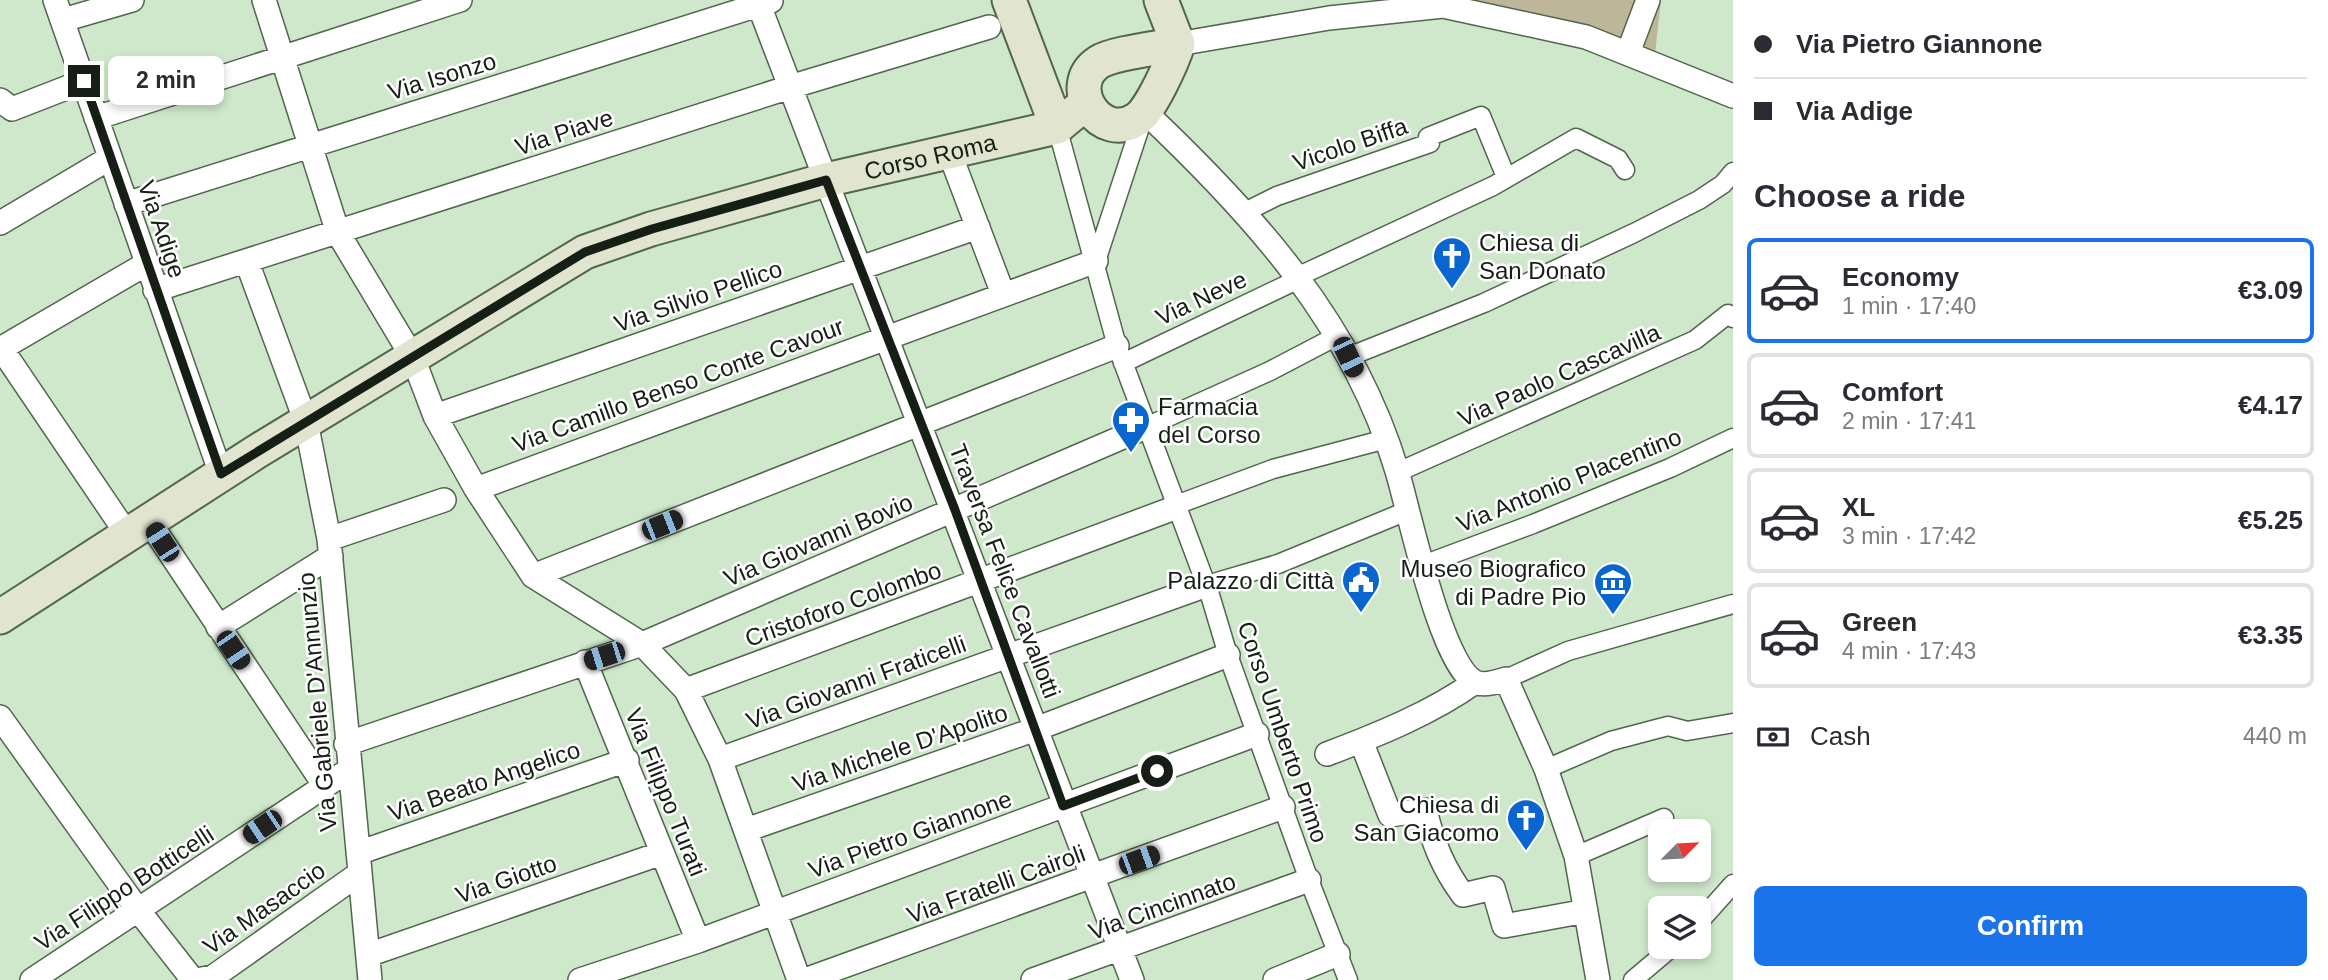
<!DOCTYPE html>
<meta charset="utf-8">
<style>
:root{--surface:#fff;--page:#f2f2f3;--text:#2b2b33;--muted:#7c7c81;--line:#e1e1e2;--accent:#1a73e8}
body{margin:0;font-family:Helvetica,sans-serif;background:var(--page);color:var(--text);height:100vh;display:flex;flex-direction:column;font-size:26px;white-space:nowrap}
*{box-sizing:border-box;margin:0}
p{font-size:23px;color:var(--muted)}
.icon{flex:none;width:38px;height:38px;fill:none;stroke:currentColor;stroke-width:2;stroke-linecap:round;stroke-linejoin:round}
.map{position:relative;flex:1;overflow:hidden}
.drawer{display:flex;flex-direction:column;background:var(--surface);width:595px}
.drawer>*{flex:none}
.top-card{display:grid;align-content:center;height:154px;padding:0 21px;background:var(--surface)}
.needle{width:46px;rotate:66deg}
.controls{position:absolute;left:1648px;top:819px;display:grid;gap:14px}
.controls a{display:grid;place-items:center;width:63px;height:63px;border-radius:10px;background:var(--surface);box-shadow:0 4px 10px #0003;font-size:35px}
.end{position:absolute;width:32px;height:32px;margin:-16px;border:9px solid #161f15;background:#fff;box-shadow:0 0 0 4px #fff}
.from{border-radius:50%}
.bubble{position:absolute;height:49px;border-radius:10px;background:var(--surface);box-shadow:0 4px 10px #0003;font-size:23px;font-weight:800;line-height:49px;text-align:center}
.car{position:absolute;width:21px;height:42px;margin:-21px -10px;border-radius:9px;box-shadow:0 0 5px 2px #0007;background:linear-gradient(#222 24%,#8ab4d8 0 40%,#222 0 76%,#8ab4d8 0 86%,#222 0)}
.top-card b{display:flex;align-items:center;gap:24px;height:66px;font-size:26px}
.top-card b+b{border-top:2px solid var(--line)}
.top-card i{width:18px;height:18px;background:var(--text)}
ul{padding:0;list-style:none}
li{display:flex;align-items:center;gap:21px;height:105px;margin:0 14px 10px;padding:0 7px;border:4px solid var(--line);border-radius:10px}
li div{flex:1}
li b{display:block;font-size:26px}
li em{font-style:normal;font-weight:800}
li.on{border-color:var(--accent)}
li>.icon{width:63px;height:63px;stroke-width:1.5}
h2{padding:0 21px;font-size:32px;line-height:84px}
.pay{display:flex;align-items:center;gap:18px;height:77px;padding:0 21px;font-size:26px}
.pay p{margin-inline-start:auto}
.cta{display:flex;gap:14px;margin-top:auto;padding:14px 21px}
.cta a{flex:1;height:80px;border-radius:10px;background:var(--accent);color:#fff;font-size:28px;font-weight:800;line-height:80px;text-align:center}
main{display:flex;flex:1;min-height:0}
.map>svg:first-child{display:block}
.green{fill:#bdb699}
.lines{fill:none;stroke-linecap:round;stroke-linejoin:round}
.pedestrian-casing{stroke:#50664d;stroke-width:21}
.minor-casing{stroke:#50664d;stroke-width:26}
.secondary-casing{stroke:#50664d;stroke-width:37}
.pedestrian{stroke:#fff;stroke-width:18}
.minor{stroke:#fff;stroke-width:23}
.secondary{stroke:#e1e5cf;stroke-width:33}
.route{stroke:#161f15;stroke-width:9}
.labels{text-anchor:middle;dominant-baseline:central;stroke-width:5;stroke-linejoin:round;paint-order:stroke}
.street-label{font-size:24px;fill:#161f15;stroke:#fff}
.poi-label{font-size:24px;fill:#161f15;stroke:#fff;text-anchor:end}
</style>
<main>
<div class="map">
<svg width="1733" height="980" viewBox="0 0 1733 980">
<rect width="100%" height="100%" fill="#cfe8cb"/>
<path class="green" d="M1446,0H1661L1654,63Z"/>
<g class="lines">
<defs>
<path id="pedestrian" d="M1057,127L1117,346L1210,595L1228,655L1309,880L1348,980
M1245,212L1277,196L1430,143L1428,137L1481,116L1506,177
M1096,261L1144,115
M1299,276L1493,186L1576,138L1618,159L1625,170
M1348,357L1484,303L1634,233L1699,200L1723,184L1733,172
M1123,363L1301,278
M1146,427L1270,371L1335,337
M1398,472L1695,340L1728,314L1733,318
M1176,505L1273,469L1386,439
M1423,565L1533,524L1670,468L1733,438
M1207,585L1278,564L1407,511
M1506,679L1568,651L1733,604
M1546,769L1611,741L1668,726L1687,731L1733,723
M1576,856L1664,818
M1699,922L1733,884
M1633,980L1672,947"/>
<path id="minor" d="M55,0L221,474
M264,0L338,233L413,358L435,416L476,489L533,576L642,644L686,690L720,759L799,980
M757,0L1132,980
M63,20L132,0
M1178,44L1329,18L1443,6L1586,37L1733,96
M1628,53L1648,0
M0,100L12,109L84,81
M1145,112C1254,215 1353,324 1397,471C1409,510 1441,666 1475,682C1484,686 1497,682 1506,679L1546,769L1576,856L1598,980
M96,118L460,0
M950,154L1003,294
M126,204L771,1
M0,223L110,158
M247,262L306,422L329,539L370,980
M155,290L790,87L989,27
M1,348L127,534
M0,349L146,264
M435,416L978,227
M476,489L1096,261
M148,520L325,786
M329,539L444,500
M533,576L1117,346
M218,627L331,556
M585,662L698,941
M686,690L1177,507
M0,717L138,910L193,980
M1361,741L1390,815L1425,810C1433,843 1443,868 1463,895L1493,888L1504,926L1586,911
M346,744L642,644L1146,427
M1327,754C1377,735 1432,713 1475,682
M720,759L1207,585
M746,830L1036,729L1228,655
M358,853L627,760
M368,955L662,853
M32,980L349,770
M196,980L213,977L360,873
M580,980L698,941L1257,734
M805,980L1283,807
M1033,980L1309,880
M1275,980L1338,954"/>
<g id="secondary">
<path d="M1009,0L1057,127"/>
<path d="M1161,0L1178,44C1173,60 1151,110 1137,119C1101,144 1062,86 1099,62C1113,53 1160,48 1178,44"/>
<path id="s1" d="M0,617L256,452L585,252L651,229L826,180L1057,127L1086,103"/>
</g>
</defs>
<use href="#pedestrian" class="pedestrian-casing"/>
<use href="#minor" class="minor-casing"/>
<use href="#secondary" class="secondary-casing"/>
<use href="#pedestrian" class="pedestrian"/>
<use href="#minor" class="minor"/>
<use href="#secondary" class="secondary"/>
</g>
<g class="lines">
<path class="route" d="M84,81L221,474L585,252L652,229L826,180L955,510L1063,806L1157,771"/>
</g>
<defs>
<symbol id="church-pin" viewBox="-11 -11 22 30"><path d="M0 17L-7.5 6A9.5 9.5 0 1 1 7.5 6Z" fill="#0966cf" stroke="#fff"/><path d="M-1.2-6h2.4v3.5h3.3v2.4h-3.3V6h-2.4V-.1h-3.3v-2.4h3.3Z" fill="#fff"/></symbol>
<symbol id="pharmacy-pin" viewBox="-11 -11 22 30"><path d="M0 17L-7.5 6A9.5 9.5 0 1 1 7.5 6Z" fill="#0966cf" stroke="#fff"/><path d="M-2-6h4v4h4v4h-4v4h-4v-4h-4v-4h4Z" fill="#fff"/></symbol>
<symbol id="civic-pin" viewBox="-11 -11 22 30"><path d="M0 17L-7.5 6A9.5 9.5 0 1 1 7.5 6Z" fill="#0966cf" stroke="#fff"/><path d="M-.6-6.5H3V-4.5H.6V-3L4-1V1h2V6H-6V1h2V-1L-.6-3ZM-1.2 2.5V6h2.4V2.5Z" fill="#fff"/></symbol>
<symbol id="museum-pin" viewBox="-11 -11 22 30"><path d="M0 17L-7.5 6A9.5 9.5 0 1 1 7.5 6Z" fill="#0966cf" stroke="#fff"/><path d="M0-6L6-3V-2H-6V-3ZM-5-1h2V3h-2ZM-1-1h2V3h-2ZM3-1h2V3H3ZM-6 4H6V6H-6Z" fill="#fff"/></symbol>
</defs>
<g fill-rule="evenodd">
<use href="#church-pin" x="1430" y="234" width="44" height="60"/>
<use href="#pharmacy-pin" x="1109" y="398" width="44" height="60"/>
<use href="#civic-pin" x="1339" y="558" width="44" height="60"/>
<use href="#museum-pin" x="1591" y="560" width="44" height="60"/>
<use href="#church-pin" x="1504" y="796" width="44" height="60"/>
</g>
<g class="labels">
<g class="street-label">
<text transform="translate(442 76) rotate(-17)">Via Isonzo</text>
<text transform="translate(564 132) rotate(-18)">Via Piave</text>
<text transform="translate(1350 144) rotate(-19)">Vicolo Biffa</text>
<text stroke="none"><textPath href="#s1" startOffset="1048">Corso Roma</textPath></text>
<text transform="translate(162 229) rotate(71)">Via Adige</text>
<text transform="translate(698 296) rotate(-19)">Via Silvio Pellico</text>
<text transform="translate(1201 298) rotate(-25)">Via Neve</text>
<text transform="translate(1559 375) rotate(-24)">Via Paolo Cascavilla</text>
<text transform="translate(678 385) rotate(-20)">Via Camillo Benso Conte Cavour</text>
<text transform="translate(1569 480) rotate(-22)">Via Antonio Placentino</text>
<text transform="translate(818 540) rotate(-23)">Via Giovanni Bovio</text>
<text transform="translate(1005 571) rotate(69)">Traversa Felice Cavallotti</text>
<text transform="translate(843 604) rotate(-20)">Cristoforo Colombo</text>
<text transform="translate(856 682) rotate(-20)">Via Giovanni Fraticelli</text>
<text transform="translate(317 702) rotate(-95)">Via Gabriele D'Annunzio</text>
<text transform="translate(1283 732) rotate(71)">Corso Umberto Primo</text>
<text transform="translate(900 748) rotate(-19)">Via Michele D'Apolito</text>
<text transform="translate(484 781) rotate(-19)">Via Beato Angelico</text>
<text transform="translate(666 792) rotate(68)">Via Filippo Turati</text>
<text transform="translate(910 834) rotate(-20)">Via Pietro Giannone</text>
<text transform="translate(506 879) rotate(-19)">Via Giotto</text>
<text transform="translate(996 884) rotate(-20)">Via Fratelli Cairoli</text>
<text transform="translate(124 888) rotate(-33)">Via Filippo Botticelli</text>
<text transform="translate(1162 906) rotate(-20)">Via Cincinnato</text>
<text transform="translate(264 908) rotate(-35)">Via Masaccio</text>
</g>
<g class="poi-label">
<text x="1479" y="242" text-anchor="start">Chiesa di<tspan x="1479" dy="28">San Donato</tspan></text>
<text x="1158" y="406" text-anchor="start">Farmacia<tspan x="1158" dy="28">del Corso</tspan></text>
<text x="1586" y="568">Museo Biografico<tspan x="1586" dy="28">di Padre Pio</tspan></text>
<text x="1334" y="580">Palazzo di Città</text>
<text x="1499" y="804">Chiesa di<tspan x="1499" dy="28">San Giacomo</tspan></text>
</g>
</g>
</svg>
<div class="controls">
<a><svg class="needle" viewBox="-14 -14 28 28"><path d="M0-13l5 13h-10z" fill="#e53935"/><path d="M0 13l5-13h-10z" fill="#7c7c81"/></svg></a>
<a><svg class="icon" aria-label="layers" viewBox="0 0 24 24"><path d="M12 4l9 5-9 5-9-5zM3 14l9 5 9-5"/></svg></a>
</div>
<i class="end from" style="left:1157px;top:771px"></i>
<i class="end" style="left:84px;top:81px"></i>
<div class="bubble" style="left:108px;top:56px;width:116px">2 min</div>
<i class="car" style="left:1348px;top:357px;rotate:155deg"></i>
<i class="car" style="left:662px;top:525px;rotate:68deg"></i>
<i class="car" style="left:162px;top:542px;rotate:327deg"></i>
<i class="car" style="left:233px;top:650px;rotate:146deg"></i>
<i class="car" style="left:604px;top:656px;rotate:252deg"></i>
<i class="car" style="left:262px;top:827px;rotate:236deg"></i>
<i class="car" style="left:1139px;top:860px;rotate:70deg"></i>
</div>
<section class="drawer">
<div class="top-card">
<b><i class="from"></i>Via Pietro Giannone</b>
<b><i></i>Via Adige</b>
</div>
<h2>Choose a ride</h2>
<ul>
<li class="on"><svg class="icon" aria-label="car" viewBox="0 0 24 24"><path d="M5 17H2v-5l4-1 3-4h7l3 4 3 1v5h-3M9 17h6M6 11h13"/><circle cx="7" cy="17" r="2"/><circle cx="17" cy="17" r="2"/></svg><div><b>Economy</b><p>1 min · 17:40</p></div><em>€3.09</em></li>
<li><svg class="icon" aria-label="car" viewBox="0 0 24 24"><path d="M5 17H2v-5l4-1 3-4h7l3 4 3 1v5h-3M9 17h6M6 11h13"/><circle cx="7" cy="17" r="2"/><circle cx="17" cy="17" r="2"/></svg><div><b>Comfort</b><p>2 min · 17:41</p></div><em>€4.17</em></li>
<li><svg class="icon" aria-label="car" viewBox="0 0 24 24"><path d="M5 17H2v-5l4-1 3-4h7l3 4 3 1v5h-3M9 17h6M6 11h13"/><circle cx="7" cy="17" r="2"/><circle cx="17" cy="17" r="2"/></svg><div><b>XL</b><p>3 min · 17:42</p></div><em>€5.25</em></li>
<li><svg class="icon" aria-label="car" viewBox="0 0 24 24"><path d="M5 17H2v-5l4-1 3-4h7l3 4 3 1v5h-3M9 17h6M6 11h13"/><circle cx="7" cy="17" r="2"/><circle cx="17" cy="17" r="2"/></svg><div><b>Green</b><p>4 min · 17:43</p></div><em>€3.35</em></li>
</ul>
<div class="pay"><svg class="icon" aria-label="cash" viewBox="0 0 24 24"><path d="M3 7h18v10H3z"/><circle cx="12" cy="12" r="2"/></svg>Cash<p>440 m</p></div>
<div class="cta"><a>Confirm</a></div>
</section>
</main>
